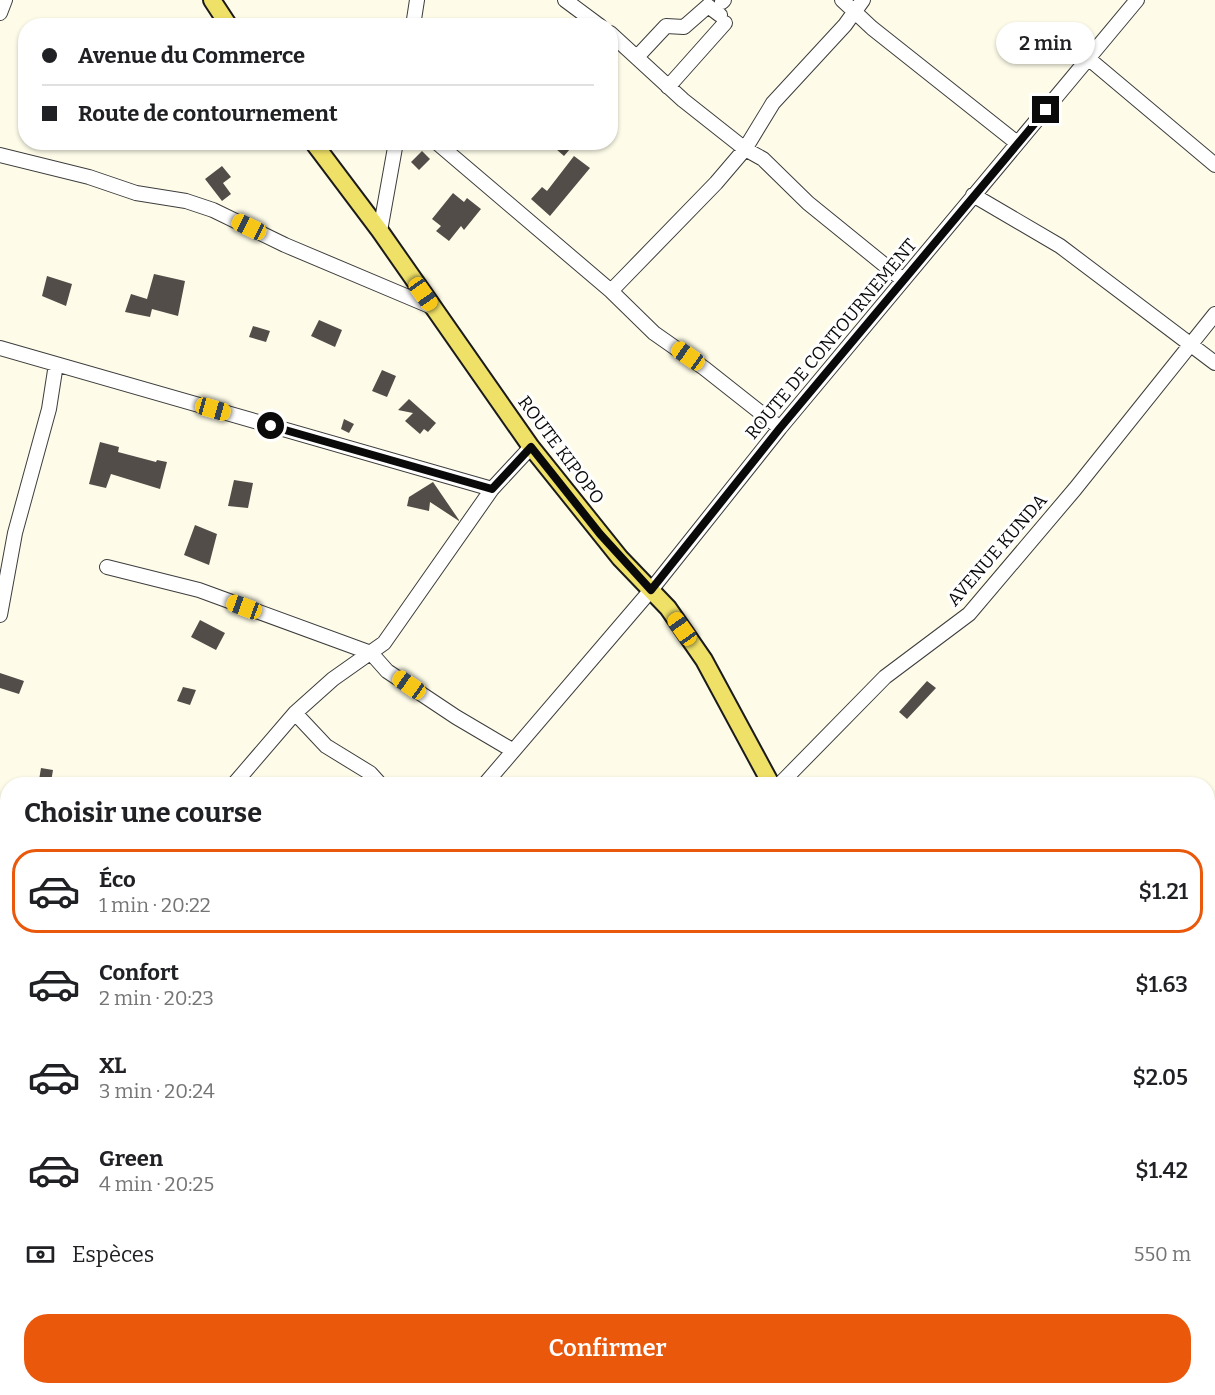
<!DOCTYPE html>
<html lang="fr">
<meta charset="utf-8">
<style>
:root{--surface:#fff;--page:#f6f6f6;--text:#202124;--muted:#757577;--line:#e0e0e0;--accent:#ea580c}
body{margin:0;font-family:Bitter,serif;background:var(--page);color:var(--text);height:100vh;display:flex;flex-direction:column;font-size:22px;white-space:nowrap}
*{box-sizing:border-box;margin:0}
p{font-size:20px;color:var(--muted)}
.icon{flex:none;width:33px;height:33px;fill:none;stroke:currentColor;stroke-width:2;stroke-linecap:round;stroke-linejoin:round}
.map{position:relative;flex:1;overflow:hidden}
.sheet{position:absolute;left:0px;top:777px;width:1215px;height:618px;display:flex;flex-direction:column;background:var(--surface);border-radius:24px 24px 0 0;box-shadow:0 2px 4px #0004}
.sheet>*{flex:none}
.hud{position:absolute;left:18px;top:18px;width:600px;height:132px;border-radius:24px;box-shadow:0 2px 4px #0004;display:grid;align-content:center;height:132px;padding:0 24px;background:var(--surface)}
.end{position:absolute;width:27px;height:27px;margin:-14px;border:8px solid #0a0a0a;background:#fff;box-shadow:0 0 0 3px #fff}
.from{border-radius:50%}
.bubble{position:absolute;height:42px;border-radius:21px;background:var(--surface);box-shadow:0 2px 4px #0004;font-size:20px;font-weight:600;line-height:42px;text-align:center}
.car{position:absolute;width:18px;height:36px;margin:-18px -9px;border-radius:8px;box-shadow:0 0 4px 2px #0007;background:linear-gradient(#f5c518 24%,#345 0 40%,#f5c518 0 76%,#345 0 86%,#f5c518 0)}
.hud b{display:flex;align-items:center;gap:21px;height:57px;font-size:22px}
.hud b+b{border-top:2px solid var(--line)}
.hud i{width:15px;height:15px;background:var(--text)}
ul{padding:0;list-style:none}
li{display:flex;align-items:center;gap:18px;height:84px;margin:0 12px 9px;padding:0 12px;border:3px solid transparent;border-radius:24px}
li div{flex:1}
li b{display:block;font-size:22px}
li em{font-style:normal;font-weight:600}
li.selected{border-color:var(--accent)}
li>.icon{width:54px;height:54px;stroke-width:1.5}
h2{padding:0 24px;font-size:27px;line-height:72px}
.pay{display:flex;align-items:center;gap:15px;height:66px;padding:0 24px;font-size:22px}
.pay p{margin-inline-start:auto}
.action{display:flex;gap:12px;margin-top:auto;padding:12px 24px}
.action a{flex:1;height:69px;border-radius:24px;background:var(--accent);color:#fff;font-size:24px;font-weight:600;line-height:69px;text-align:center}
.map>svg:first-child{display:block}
.building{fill:#524d48}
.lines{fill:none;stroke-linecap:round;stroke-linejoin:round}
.minor-casing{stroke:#3d3d3d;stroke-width:16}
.major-casing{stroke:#1b1b1b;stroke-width:20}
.minor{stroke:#fff;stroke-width:14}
.major{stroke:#efe068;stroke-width:16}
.route{stroke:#0a0a0a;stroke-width:8}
.labels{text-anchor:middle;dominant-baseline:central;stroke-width:6;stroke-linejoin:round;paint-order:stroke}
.street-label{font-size:18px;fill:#0a0a0a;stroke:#fff}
</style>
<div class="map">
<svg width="1215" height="1395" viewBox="0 0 1215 1395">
<rect width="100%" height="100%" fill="#fefce9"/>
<path class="building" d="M548,142H576L564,156Z
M422,151L430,159L419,170L411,162Z
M574,156L590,168L550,216L531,199L542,187L547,191Z
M222,166L231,177L223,183L231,194L222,201L205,179Z
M453,193L464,202L467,198L481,209L464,230L461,226L449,241L436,231L441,226L432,219Z
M154,274L185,281L178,316L152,309L150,317L125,312L131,294L147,299Z
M47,276L72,284L66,306L42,296Z
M319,320L342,330L335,347L311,336Z
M253,326L270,331L266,342L249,337Z
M382,370L396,376L387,397L372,391Z
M409,399L436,423L428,432L424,429L420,434L405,421L413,413L398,410Z
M344,419L354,424L349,433L341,429Z
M100,442L119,447L118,452L156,462L157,460L167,462L160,489L111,474L106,488L89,484Z
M234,480L253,483L248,508L228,506Z
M433,482L459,520V521L430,502L429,511L407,506L409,497Z
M195,525L217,534L209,565L184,555Z
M200,620L225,633L216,650L191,637Z
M0,673L24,681L19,694L0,688Z
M927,681L936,688L907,719L899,712Z
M183,687L196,690L190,705L177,701Z
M41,768L53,770L51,782L39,780Z"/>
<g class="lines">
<defs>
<path id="minor" d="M565,0L600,26
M842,0L872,28L1017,143
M722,2L724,0
M0,13L5,0
M413,26L417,0
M610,33L683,100L745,149L763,159L808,203L903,280
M637,57L666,26L684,27L708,6L720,15
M1089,59L1215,165
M668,87L725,23
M436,142L611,291L654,333L704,368L780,428
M0,155L89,177L136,193L186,201L213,210L285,245L432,307
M973,195L1060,246L1215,363
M380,231L396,142
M611,291L716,183L745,149L773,103L845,25L863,0
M0,348L492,489
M107,567L199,590L371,653L387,671L456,717L512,750
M0,615L15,533L49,409L56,364
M295,713L326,746L370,773L380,784
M234,784L295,713L333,679L384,643L492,489L531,447
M485,784L651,590L780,428L1137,0
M780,784L885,677L969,614L1075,489L1215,314
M0,1102L8,1090
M1208,1115L1215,1107
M0,1323L8,1328
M1208,1358L1215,1364
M0,1378L8,1369
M45,1388L49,1395
M382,1388V1395
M644,1388L645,1395
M903,1388L906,1395
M299,1395L306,1388"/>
<path id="major" d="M212,0L229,26
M313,142L380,231L531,447L620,558L668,608L704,660L771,784
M1092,1388L1095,1395"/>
</defs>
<use href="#minor" class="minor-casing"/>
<use href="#major" class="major-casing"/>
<use href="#minor" class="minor"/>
<use href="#major" class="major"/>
</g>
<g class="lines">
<path class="route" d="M271,426L492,489L531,447L600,534L651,590L780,428L1046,110"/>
</g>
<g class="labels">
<g class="street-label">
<text transform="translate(831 339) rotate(-50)">ROUTE DE CONTOURNEMENT</text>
<text transform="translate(561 450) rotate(53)">ROUTE KIPOPO</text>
<text transform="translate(997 550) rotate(-49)">AVENUE KUNDA</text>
</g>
</g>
</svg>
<i class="end from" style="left:271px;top:426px"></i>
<i class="end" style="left:1046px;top:110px"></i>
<div class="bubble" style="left:996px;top:22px;width:99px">2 min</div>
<i class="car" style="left:249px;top:227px;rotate:296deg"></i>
<i class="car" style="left:423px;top:294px;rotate:145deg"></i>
<i class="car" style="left:688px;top:356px;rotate:305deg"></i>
<i class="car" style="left:213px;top:409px;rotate:106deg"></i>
<i class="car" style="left:244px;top:607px;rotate:290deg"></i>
<i class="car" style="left:682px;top:629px;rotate:325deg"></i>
<i class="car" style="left:409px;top:685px;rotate:305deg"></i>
<div class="hud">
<b><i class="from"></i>Avenue du Commerce</b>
<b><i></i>Route de contournement</b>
</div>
<section class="sheet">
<h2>Choisir une course</h2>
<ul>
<li class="selected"><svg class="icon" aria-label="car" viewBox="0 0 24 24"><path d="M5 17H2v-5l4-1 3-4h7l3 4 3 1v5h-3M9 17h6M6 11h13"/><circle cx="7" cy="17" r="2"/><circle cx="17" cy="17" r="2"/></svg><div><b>Éco</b><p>1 min · 20:22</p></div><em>$1.21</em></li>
<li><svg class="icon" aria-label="car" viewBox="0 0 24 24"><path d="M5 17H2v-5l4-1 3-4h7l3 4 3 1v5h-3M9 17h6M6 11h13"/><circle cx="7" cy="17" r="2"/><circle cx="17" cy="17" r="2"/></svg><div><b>Confort</b><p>2 min · 20:23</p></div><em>$1.63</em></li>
<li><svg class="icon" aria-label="car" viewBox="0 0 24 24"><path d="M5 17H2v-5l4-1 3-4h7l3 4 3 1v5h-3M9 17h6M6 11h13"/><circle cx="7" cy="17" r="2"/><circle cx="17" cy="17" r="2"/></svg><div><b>XL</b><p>3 min · 20:24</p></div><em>$2.05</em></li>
<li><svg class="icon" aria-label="car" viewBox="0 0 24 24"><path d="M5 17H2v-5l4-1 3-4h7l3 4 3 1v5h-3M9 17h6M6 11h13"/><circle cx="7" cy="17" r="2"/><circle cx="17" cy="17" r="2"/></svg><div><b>Green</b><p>4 min · 20:25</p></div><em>$1.42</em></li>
</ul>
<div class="pay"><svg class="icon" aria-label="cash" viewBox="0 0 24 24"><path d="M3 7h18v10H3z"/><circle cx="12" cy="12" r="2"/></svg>Espèces<p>550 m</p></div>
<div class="action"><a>Confirmer</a></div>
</section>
</div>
